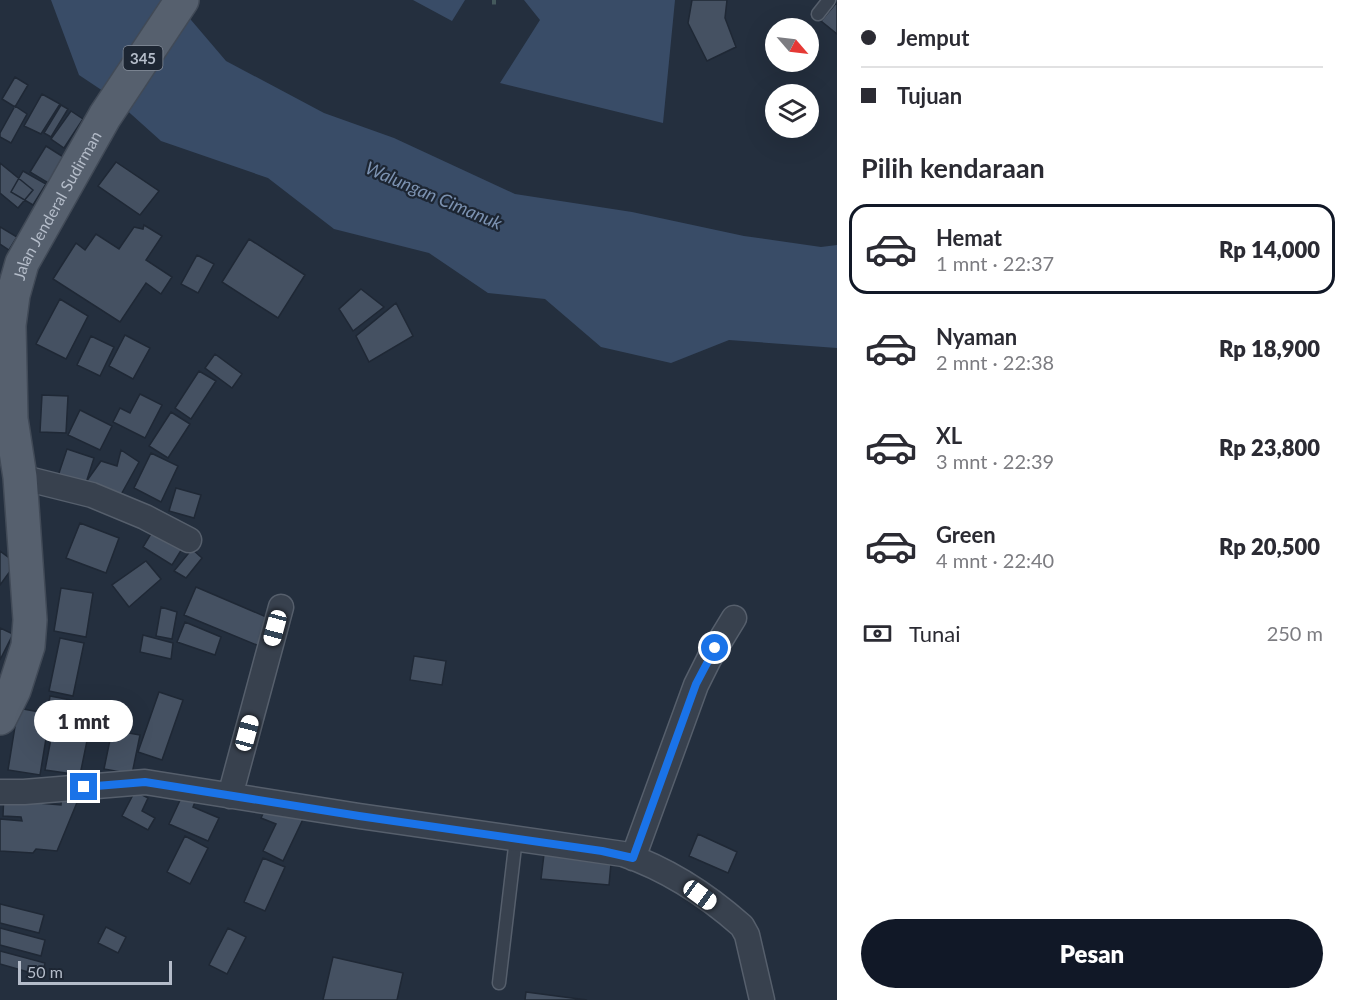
<!DOCTYPE html>
<html lang="id">
<meta charset="utf-8">
<style>
:root{--surface:#fff;--page:#f2f2f3;--text:#2b2b33;--muted:#7c7c81;--line:#e1e1e2;--accent:#111827}
body{margin:0;font-family:Lato,sans-serif;background:var(--page);color:var(--text);height:100vh;display:flex;flex-direction:column;font-size:22px;white-space:nowrap}
*{box-sizing:border-box;margin:0}
p{font-size:20px;color:var(--muted)}
.icon{flex:none;width:33px;height:33px;fill:none;stroke:currentColor;stroke-width:2;stroke-linecap:round;stroke-linejoin:round}
.map{position:relative;flex:1;overflow:hidden}
.panel{display:flex;flex-direction:column;background:var(--surface);width:510px}
.panel>*{flex:none}
.guide{display:grid;align-content:center;height:132px;padding:0 24px;background:var(--surface)}
.needle{width:39px;rotate:118deg}
.controls{position:absolute;left:765px;top:18px;display:grid;gap:12px}
.controls a{display:grid;place-items:center;width:54px;height:54px;border-radius:50%;background:var(--surface);box-shadow:0 6px 24px #0002;font-size:30px}
.scale{position:absolute;left:18px;bottom:15px;width:154px;box-sizing:border-box;padding-left:6px;border:3px solid #b4bcc9;border-top:0;font-size:16px;line-height:21px;white-space:nowrap;color:#b4bcc9;-webkit-text-stroke:4px #1d2633;paint-order:stroke}
.end{position:absolute;width:27px;height:27px;margin:-14px;border:8px solid #1a73e8;background:#fff;box-shadow:0 0 0 3px #fff}
.from{border-radius:50%}
.bubble{position:absolute;height:42px;border-radius:21px;background:var(--surface);box-shadow:0 6px 24px #0002;font-size:20px;font-weight:800;line-height:42px;text-align:center}
.car{position:absolute;width:18px;height:36px;margin:-18px -9px;border-radius:8px;box-shadow:0 0 4px 2px #0007;background:linear-gradient(#fff 24%,#345 0 40%,#fff 0 76%,#345 0 86%,#fff 0)}
.guide b{display:flex;align-items:center;gap:21px;height:57px;font-size:22px}
.guide b+b{border-top:2px solid var(--line)}
.guide i{width:15px;height:15px;background:var(--text)}
ul{padding:0;list-style:none}
li{display:flex;align-items:center;gap:18px;height:90px;margin:0 12px 9px;padding:0 12px;border:3px solid transparent;border-radius:18px}
li div{flex:1}
li b{display:block;font-size:22px}
li em{font-style:normal;font-weight:800}
li.current{border-color:var(--accent)}
li>.icon{width:54px;height:54px;stroke-width:1.5}
h2{padding:0 24px;font-size:27px;line-height:72px}
.pay{display:flex;align-items:center;gap:15px;height:66px;padding:0 24px;font-size:22px}
.pay p{margin-inline-start:auto}
.cta{display:flex;gap:12px;margin-top:auto;padding:12px 24px}
.cta a{flex:1;height:69px;border-radius:36px;background:var(--accent);color:#fff;font-size:24px;font-weight:800;line-height:69px;text-align:center}
main{display:flex;flex:1;min-height:0}
.map>svg:first-child{display:block}
.water{fill:#394c67}
.building{fill:#455162;stroke:#1f2835;stroke-width:1.5}
.lines{fill:none;stroke-linecap:round;stroke-linejoin:round}
.service-casing{stroke:#565f6c;stroke-width:15}
.minor-casing{stroke:#565f6c;stroke-width:27}
.primary-casing{stroke:#414a57;stroke-width:36}
.path{stroke:#44595c;stroke-width:4;stroke-dasharray:4.5 4.5;stroke-linecap:butt}
.service{stroke:#38414e;stroke-width:12}
.minor{stroke:#38414e;stroke-width:24}
.primary{stroke:#56606e;stroke-width:33}
.route{stroke:#1a73e8;stroke-width:8}
.labels{text-anchor:middle;dominant-baseline:central;stroke-width:4.5;stroke-linejoin:round;paint-order:stroke}
.shield{fill:#1d2633;stroke:#878f9c;stroke-width:1.5}
.shield-label{font-size:15px;font-weight:bold;fill:#b4bcc9}
.street-label{font-size:16px;fill:#b4bcc9;stroke:#1d2633}
.water-label{font-size:18px;font-style:italic;fill:#7c92b1;stroke:#1d2633}
</style>
<main>
<div class="map">
<svg width="837" height="1000" viewBox="0 0 837 1000">
<rect width="100%" height="100%" fill="#242f3e"/>
<path class="water" d="M51,0H174L226,61L324,113L394,138L515,194L632,212L744,236L821,247L837,245V348L729,340L671,363L601,347L545,299L488,293L429,253L334,229L268,178L161,141L112,97L79,75Z
M413,0H465L452,21Z
M524,0H675L663,123L500,83L540,20Z"/>
<path class="building" d="M692,0H727L725,18L736,47L707,61L688,23Z
M837,2V34L821,21Z
M15,77L28,85L15,107L2,99Z
M42,94L60,104L41,134L24,126Z
M61,105L68,109L51,137L44,133Z
M15,106L27,114L11,143L0,137V133Z
M71,111L83,119L64,148L51,139Z
M46,146L65,158L50,184L30,172Z
M116,162L159,191L140,215L98,186Z
M0,163L33,190L18,208L0,193Z
M23,171L46,184L33,205L11,192Z
M144,225L162,236L146,260L172,277L161,294L146,283L120,322L53,279L76,243L85,250L96,234L119,249L134,227L143,229Z
M0,227L17,237L9,250L0,244Z
M249,239L305,275L278,318L222,282Z
M197,255L214,264L198,293L181,284Z
M361,289L384,307L353,331L339,309Z
M60,299L88,316L66,359L36,344Z
M396,303L413,336L369,362L356,336Z
M125,335L150,348L133,379L109,366Z
M91,336L114,347L100,376L77,365Z
M215,354L242,374L232,388L205,368Z
M199,371L216,381L191,419L175,408Z
M140,394L162,405L145,438L113,422L120,408L130,413Z
M42,395L68,396L66,433L40,432Z
M80,410L112,426L100,450L68,435Z
M171,412L190,424L168,458L149,446Z
M67,449L94,458L85,486L58,476Z
M121,450L139,462L118,500L86,482L101,461L117,466Z
M151,453L178,466L161,502L134,488Z
M176,488L201,495L194,518L169,511Z
M80,523L119,538L106,573L66,558Z
M155,527L185,544L172,565L143,547Z
M192,549L202,558L186,578L174,571Z
M0,551L16,563L0,585Z
M146,561L161,579L129,607L112,585Z
M196,587L271,619L259,646L184,615Z
M61,588L93,593L86,637L54,631Z
M161,607L177,612L172,639L156,636Z
M185,622L221,637L215,655L177,642Z
M0,628L13,634L0,660Z
M143,635L173,643L171,659L140,652Z
M60,638L84,643L73,696L49,691Z
M414,656L446,661L442,685L410,680Z
M159,692L183,700L162,760L138,752Z
M50,696L71,700L68,713L48,710Z
M18,708L50,714L40,775L8,770Z
M54,723L89,731L80,775L45,770Z
M112,730L140,735L132,774L104,769Z
M135,791L148,798L142,811L155,818L148,830L122,816Z
M4,792L40,795L39,803L61,805L62,793L78,800L57,851L36,849L33,853L0,851V819L22,821L21,817L3,816Z
M182,796L195,802L193,807L219,818L208,841L169,824Z
M269,801L304,817L283,861L263,851L276,824L261,818Z
M698,834L737,852L728,873L689,856Z
M185,836L208,848L190,884L167,872Z
M545,846L612,853L609,885L541,879Z
M263,858L285,867L265,911L244,902Z
M0,904L44,915L39,933L0,923Z
M106,927L126,937L118,953L98,943Z
M0,928L45,940L41,956L0,945Z
M228,928L246,937L227,974L209,965Z
M0,951L45,963L42,976L0,964Z
M333,957L403,973L397,1000H323Z
M526,992L587,1000H525Z"/>
<g class="lines">
<defs>
<path id="service" d="M818,14L829,0
M499,983L516,838"/>
<path id="minor" d="M20,477L92,495L145,517L189,540
M0,792H24L145,782L359,816L623,854C667,869 707,895 742,926L747,935L762,1000
M230,796L281,607
M633,858L696,685L709,659L734,618"/>
<g id="primary">
<path id="s1" d="M0,718L14,690L28,646L30,620L20,477L11,419L9,325L13,295L22,263L105,116L182,0"/>
</g>
</defs>
<use href="#service" class="service-casing"/>
<use href="#minor" class="minor-casing"/>
<use href="#primary" class="primary-casing"/>
<path class="path" d="M494,0V7"/>
<use href="#service" class="service"/>
<use href="#minor" class="minor"/>
<use href="#primary" class="primary"/>
</g>
<g class="lines">
<path class="route" d="M84,787L145,782L359,816L602,851L633,858L696,684L715,648"/>
</g>
<g class="labels">
<rect class="shield" x="123.5" y="46" width="39" height="24" rx="4.5"/>
<g class="shield-label">
<text x="143" y="58">345</text>
</g>
<g class="street-label">
<text stroke="none"><textPath href="#s1" startOffset="530">Jalan Jenderal Sudirman</textPath></text>
</g>
<g class="water-label">
<text transform="translate(434 195) rotate(23)">Walungan Cimanuk</text>
</g>
</g>
</svg>
<div class="controls">
<a><svg class="needle" viewBox="-14 -14 28 28"><path d="M0-13l5 13h-10z" fill="#e53935"/><path d="M0 13l5-13h-10z" fill="#7c7c81"/></svg></a>
<a><svg class="icon" aria-label="layers" viewBox="0 0 24 24"><path d="M12 4l9 5-9 5-9-5zM3 14l9 5 9-5"/></svg></a>
</div>
<div class="scale">50 m</div>
<i class="end from" style="left:715px;top:648px"></i>
<i class="end" style="left:84px;top:787px"></i>
<div class="bubble" style="left:34px;top:700px;width:99px">1 mnt</div>
<i class="car" style="left:275px;top:628px;rotate:195deg"></i>
<i class="car" style="left:247px;top:733px;rotate:15deg"></i>
<i class="car" style="left:700px;top:895px;rotate:126deg"></i>
</div>
<section class="panel">
<div class="guide">
<b><i class="from"></i>Jemput</b>
<b><i></i>Tujuan</b>
</div>
<h2>Pilih kendaraan</h2>
<ul>
<li class="current"><svg class="icon" aria-label="car" viewBox="0 0 24 24"><path d="M5 17H2v-5l4-1 3-4h7l3 4 3 1v5h-3M9 17h6M6 11h13"/><circle cx="7" cy="17" r="2"/><circle cx="17" cy="17" r="2"/></svg><div><b>Hemat</b><p>1 mnt · 22:37</p></div><em>Rp 14,000</em></li>
<li><svg class="icon" aria-label="car" viewBox="0 0 24 24"><path d="M5 17H2v-5l4-1 3-4h7l3 4 3 1v5h-3M9 17h6M6 11h13"/><circle cx="7" cy="17" r="2"/><circle cx="17" cy="17" r="2"/></svg><div><b>Nyaman</b><p>2 mnt · 22:38</p></div><em>Rp 18,900</em></li>
<li><svg class="icon" aria-label="car" viewBox="0 0 24 24"><path d="M5 17H2v-5l4-1 3-4h7l3 4 3 1v5h-3M9 17h6M6 11h13"/><circle cx="7" cy="17" r="2"/><circle cx="17" cy="17" r="2"/></svg><div><b>XL</b><p>3 mnt · 22:39</p></div><em>Rp 23,800</em></li>
<li><svg class="icon" aria-label="car" viewBox="0 0 24 24"><path d="M5 17H2v-5l4-1 3-4h7l3 4 3 1v5h-3M9 17h6M6 11h13"/><circle cx="7" cy="17" r="2"/><circle cx="17" cy="17" r="2"/></svg><div><b>Green</b><p>4 mnt · 22:40</p></div><em>Rp 20,500</em></li>
</ul>
<div class="pay"><svg class="icon" aria-label="cash" viewBox="0 0 24 24"><path d="M3 7h18v10H3z"/><circle cx="12" cy="12" r="2"/></svg>Tunai<p>250 m</p></div>
<div class="cta"><a>Pesan</a></div>
</section>
</main>
